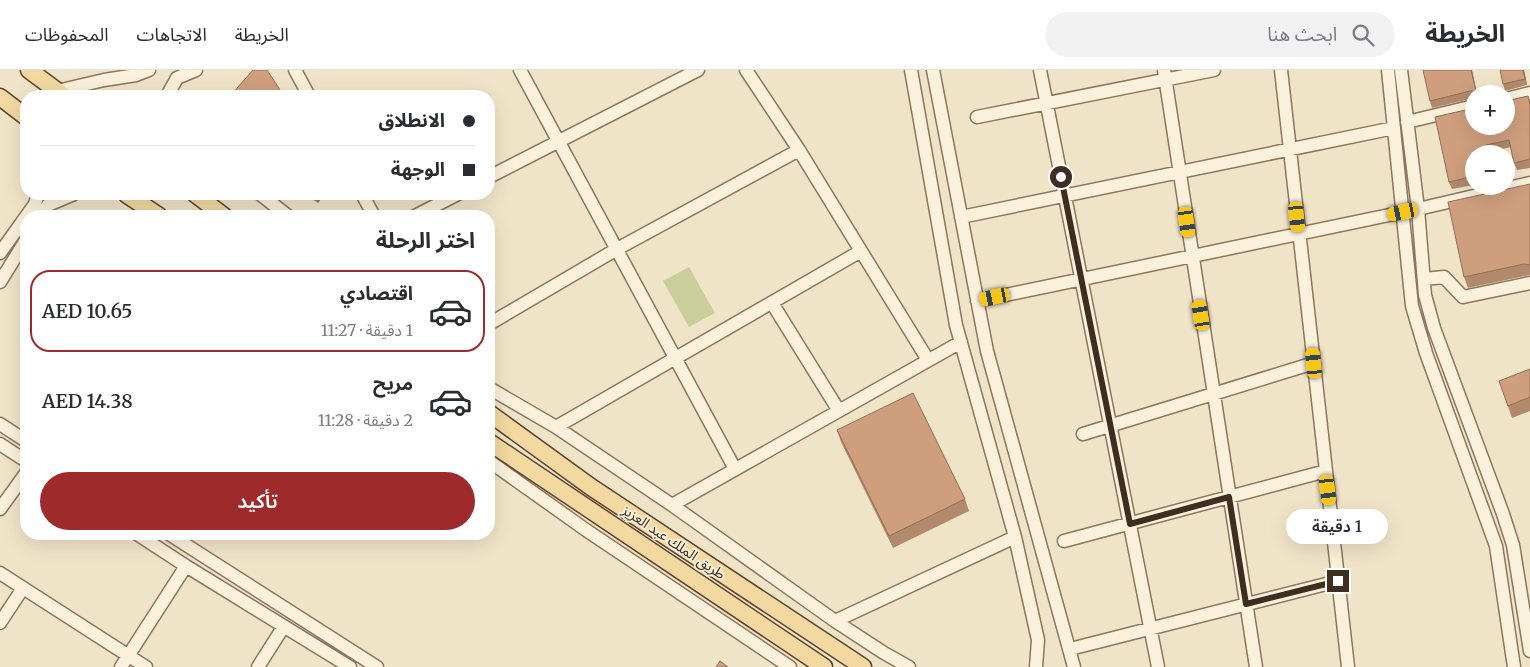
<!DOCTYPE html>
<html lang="ar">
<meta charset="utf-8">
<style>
:root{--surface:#fff;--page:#f2f2f3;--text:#2b2b33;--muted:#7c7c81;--line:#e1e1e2;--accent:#9e2a2b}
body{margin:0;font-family:Merriweather,"Noto Sans Arabic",serif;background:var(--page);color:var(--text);direction:rtl;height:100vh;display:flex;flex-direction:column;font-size:19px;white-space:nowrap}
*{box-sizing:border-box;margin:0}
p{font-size:16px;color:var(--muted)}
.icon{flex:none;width:28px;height:28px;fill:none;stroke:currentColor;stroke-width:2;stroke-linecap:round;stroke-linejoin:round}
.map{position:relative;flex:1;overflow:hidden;direction:ltr}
.side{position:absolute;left:20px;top:140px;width:475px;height:330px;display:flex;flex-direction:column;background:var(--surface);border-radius:20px;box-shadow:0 5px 20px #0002;direction:rtl}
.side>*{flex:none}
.top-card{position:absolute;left:20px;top:20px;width:475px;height:110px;border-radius:20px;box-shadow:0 5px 20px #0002;direction:rtl;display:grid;align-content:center;height:110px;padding:0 20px;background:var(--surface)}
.buttons{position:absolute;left:1465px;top:15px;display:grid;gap:10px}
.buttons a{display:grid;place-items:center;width:50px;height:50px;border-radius:50%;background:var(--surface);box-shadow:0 5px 20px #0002;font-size:25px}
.end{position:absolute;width:22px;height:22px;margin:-11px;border:6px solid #3d2e20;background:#fff;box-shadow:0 0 0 2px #fff}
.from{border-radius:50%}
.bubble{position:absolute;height:35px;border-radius:18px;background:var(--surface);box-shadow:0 5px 20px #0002;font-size:16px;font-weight:600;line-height:35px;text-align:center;direction:rtl}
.car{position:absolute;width:15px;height:30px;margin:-15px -8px;border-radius:6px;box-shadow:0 0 4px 1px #0007;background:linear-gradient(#f5c518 24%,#345 0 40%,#f5c518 0 76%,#345 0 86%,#f5c518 0)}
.top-card b{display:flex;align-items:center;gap:18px;height:48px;font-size:19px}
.top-card b+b{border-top:1px solid var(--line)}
.top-card i{width:12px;height:12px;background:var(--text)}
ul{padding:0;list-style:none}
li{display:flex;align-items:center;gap:15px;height:82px;margin:0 10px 8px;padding:0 10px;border:2px solid transparent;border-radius:20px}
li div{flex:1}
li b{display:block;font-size:19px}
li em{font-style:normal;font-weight:600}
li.on{border-color:var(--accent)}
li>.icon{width:45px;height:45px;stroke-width:1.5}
h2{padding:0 20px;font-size:22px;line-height:60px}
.action{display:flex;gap:10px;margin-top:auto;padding:10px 20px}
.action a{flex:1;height:58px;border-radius:30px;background:var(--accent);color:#fff;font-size:20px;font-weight:600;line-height:58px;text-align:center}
header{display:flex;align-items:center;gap:30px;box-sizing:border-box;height:70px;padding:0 25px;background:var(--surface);border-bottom:1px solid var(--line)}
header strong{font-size:24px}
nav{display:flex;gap:28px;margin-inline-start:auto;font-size:18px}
.search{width:350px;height:45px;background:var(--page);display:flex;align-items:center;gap:12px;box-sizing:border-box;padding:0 18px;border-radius:28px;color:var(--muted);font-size:19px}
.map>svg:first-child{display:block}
.pitch{fill:#c9cf9b}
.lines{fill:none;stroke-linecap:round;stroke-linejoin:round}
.minor-casing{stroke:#8d765c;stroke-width:15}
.major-casing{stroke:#5b4430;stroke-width:19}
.minor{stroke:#faf1dc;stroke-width:12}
.major{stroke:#f3d9a0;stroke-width:16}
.wall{fill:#b2896c}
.shaded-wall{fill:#916f58}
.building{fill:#cf9f7d;stroke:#916f58}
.route{stroke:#3d2e20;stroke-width:6}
.labels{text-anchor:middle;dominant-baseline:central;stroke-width:4;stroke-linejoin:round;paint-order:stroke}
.street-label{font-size:14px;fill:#3d2e20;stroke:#f7eed8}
</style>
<header>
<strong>الخريطة</strong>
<div class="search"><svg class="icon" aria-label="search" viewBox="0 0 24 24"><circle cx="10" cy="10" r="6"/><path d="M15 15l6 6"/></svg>ابحث هنا</div>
<nav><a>الخريطة</a><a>الاتجاهات</a><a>المحفوظات</a></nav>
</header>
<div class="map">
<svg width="1530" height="597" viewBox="0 0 1530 597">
<rect width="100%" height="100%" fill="#f0e4c8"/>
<path class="pitch" d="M689,197L715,243L689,257L663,211Z"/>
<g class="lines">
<defs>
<path id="minor" d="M295,0L309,26
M520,0L735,399
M746,0L799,80L928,290
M911,0L956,255L1015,467L1038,570L1036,597
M933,0L987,281L1074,597
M1040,0L1158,597
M1164,0L1256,597
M1281,0L1348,597
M1388,0L1412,236L1426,283L1496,476L1514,597
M1401,0L1418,139L1425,225L1434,258L1503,444L1513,475L1530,581
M57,21L104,10L136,5L149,0
M167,26L177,8L196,0
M1506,29L1530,23
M977,47L1214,0
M1407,52L1474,36
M489,107L698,0
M260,124L288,146
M362,124L374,146
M41,146L48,135L74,124
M415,146L458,124
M961,147L1394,58
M0,183L35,134L38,124
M1424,209L1444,207L1463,227L1530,213
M0,212L26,170
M977,231L1418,139L1530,113
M772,233L839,341
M489,254L617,179L799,80
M489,318L556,357L672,435L835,551L884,583L909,597
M0,354L26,371
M556,357L861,181
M1083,364L1314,293
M0,374L26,391
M489,391L586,460L790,597
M672,435L961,272
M0,439L26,403
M137,464L186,496L350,597
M169,464L377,597
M1064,471L1326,401
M0,503L146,597
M835,551L1015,467
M0,553L23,518
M1070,579L1338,511
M121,597L186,496
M258,597L284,556"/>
<path id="major" d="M29,0L64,26
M0,27L26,47
M126,124L159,146
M195,124L224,146
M489,343L591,417L863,597
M489,372L824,597"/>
</defs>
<use href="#minor" class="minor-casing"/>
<use href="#major" class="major-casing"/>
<use href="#minor" class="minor"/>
<use href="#major" class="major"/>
</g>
<path class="wall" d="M1472,0L1477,24H1474V28L1432,38L1430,31Z
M1524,0L1527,15L1505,21L1503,14Z
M1528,26L1530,31V98L1517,100L1514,93L1511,77L1489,82V84H1474V115L1452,119L1449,112L1435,47L1474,38V56H1506V31Z
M1530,114V205L1468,218L1464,207Z
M304,124H324L318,133Z
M1530,299V341L1512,348L1499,311Z
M837,360L965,429L969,441L893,478L841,372Z"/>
<path class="shaded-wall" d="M1471,0H1472L1477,24L1476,21Z
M1523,0H1524L1527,15L1525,9Z
M315,124H324L318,133Z"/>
<path class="building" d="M253,0H267L284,26H230Z
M1423,0H1471L1476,21H1470L1430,31Z
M1500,0H1523L1525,9L1503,14Z
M1528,26L1530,34V89L1514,93L1509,70L1486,75L1488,84H1474V106L1449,112L1435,47L1474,38V56H1506V31Z
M1530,114V195L1524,194L1464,207L1448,132Z
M1530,299V327L1508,336L1499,311Z
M913,323L965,429L889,466L837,360Z
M720,591L728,597H716Z"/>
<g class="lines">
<path class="route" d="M1061,107L1130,454L1229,427L1246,534L1338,511"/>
</g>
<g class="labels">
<g class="street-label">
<text transform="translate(674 472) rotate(34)">طريق الملك عبد العزيز</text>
</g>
</g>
</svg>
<div class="buttons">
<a>+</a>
<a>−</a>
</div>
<i class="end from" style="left:1061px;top:107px"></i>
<i class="end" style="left:1338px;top:511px"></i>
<div class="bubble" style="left:1286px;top:439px;width:102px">1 دقيقة</div>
<i class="car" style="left:1403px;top:142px;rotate:258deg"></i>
<i class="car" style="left:1297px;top:147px;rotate:174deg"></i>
<i class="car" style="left:1187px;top:152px;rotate:172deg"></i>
<i class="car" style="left:995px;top:227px;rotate:258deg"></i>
<i class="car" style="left:1201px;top:245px;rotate:351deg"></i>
<i class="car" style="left:1314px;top:293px;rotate:354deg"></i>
<i class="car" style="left:1328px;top:420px;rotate:173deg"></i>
<div class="top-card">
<b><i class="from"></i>الانطلاق</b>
<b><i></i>الوجهة</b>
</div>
<section class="side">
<h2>اختر الرحلة</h2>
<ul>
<li class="on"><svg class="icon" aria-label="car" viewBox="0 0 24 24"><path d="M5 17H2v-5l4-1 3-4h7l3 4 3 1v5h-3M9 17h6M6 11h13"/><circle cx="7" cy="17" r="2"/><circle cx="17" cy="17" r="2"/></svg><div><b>اقتصادي</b><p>1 دقيقة · 11:27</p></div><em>AED 10.65</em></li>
<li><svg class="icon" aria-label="car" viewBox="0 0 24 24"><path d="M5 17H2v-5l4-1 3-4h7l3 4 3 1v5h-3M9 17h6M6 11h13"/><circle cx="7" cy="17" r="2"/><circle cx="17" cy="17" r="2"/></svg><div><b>مريح</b><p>2 دقيقة · 11:28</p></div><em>AED 14.38</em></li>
</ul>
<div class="action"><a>تأكيد</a></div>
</section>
</div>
